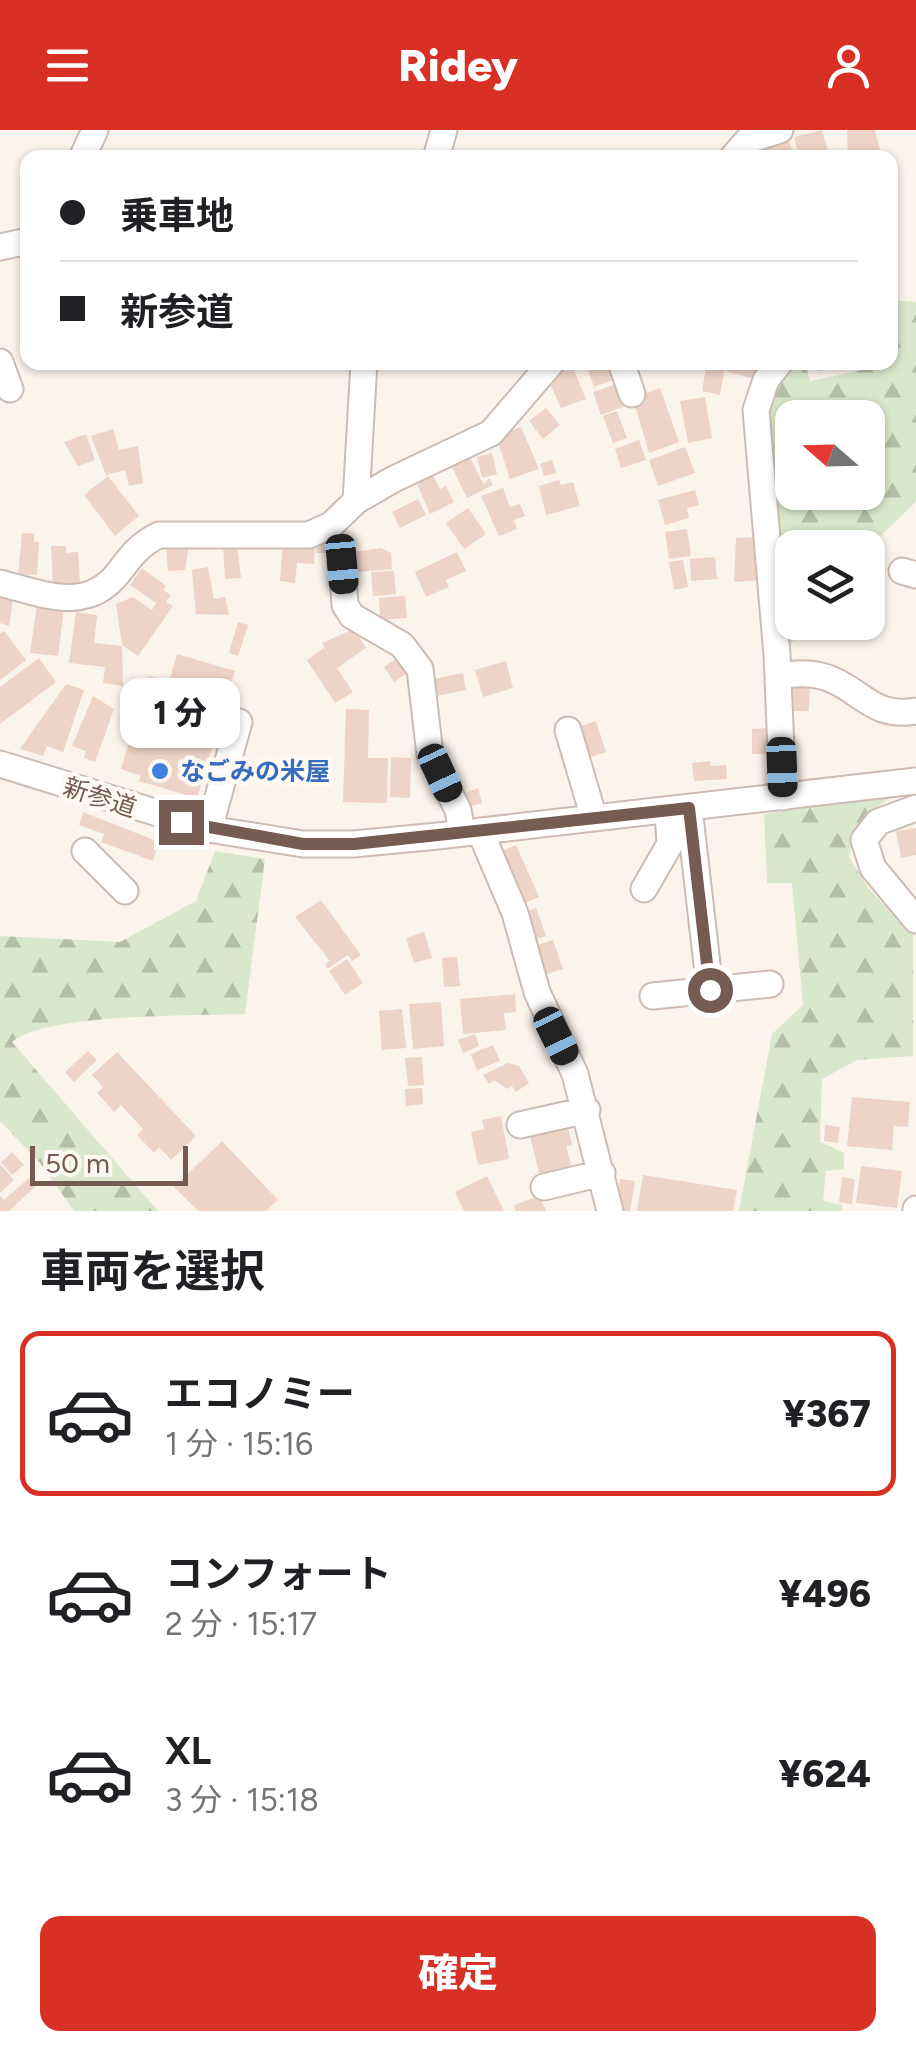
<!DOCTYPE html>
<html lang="ja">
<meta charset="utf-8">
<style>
:root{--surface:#fff;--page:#f2f2f2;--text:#202124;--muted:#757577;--line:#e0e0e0;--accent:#d93025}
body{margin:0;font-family:Figtree,"Noto Sans JP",sans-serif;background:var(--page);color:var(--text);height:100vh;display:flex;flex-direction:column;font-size:38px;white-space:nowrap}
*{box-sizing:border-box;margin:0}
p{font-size:32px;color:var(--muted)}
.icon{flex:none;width:55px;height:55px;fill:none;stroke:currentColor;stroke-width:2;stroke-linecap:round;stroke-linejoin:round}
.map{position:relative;height:1081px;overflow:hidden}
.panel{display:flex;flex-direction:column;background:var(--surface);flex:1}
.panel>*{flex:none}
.banner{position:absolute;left:20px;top:20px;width:878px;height:220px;border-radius:20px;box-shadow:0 2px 8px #0004;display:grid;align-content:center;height:220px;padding:0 40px;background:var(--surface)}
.needle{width:65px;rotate:290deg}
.fabs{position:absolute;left:775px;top:270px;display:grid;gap:20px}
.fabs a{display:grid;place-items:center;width:110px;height:110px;border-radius:20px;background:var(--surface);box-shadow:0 2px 8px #0004;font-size:50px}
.scale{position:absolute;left:30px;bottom:25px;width:158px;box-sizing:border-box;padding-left:10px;border:5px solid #755b51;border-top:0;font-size:28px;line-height:35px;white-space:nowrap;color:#755b51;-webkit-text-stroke:8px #fef9f3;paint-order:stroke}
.end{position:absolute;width:45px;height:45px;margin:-22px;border:12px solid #755b51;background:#fff;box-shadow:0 0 0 5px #fff}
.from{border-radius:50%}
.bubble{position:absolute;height:70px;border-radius:20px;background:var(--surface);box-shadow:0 2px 8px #0004;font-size:32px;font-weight:800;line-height:70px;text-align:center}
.car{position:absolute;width:30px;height:60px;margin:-30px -15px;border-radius:12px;box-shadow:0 0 8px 2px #0007;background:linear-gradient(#222 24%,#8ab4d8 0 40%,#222 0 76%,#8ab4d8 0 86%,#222 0)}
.banner b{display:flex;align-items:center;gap:35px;height:95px;font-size:38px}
.banner b+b{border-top:2px solid var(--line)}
.banner i{width:25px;height:25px;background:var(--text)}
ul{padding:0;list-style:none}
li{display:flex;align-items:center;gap:30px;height:165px;margin:0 20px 15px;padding:0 20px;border:5px solid transparent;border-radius:20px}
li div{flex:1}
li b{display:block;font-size:38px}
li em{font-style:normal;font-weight:800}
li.selected{border-color:var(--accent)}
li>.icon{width:90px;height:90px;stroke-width:1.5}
h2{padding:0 40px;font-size:45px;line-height:120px}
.action{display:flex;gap:20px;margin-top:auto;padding:20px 40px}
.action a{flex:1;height:115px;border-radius:20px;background:var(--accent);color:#fff;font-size:40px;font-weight:800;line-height:115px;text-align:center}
header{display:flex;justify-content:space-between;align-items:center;height:130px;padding:0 40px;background:var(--accent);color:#fff;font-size:45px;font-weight:800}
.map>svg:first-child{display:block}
.forest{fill:url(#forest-firs);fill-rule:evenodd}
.building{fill:#eed3c7}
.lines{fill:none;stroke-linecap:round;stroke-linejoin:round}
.minor-casing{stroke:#cdbcb3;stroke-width:29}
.minor{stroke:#fff;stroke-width:25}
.route{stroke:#755b51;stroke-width:12}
.shop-dot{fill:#3f7fe0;stroke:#fef9f3;stroke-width:4}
.labels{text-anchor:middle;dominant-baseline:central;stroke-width:9;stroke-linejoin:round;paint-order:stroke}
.shop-label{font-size:25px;font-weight:bold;fill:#366cbe;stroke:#fef9f3;text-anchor:start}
.street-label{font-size:25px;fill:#755b51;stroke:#fef9f3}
</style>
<header><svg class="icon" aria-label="menu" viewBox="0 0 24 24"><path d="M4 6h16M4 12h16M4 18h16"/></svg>Ridey<svg class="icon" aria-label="person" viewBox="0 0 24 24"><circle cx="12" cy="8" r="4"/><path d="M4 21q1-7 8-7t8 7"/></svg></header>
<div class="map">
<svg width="916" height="1081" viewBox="0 0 916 1081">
<defs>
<pattern id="forest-firs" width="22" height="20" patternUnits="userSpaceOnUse" patternTransform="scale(2.5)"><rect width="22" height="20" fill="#d9e8cb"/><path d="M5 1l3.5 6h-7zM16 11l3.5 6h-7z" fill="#b5bfa7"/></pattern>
</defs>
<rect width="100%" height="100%" fill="#fbf4ed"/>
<path class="forest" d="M890,170L916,172V372L876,410L868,436V418H792V492L813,493L791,513L765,296L772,257L791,233H805L810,251L872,238V233L890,232ZM792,288H868V362H792Z
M897,664C867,681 856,693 849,727L869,759L913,805V926L857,930L822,949L820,1012L844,1023V1039L826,1041L823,1071L842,1075V1081H739L772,904L803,875L792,753H767L764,684Z
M215,721L265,729L245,884C195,886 45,883 12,912L158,1081H74L40,1033L0,991V806L120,812L196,771Z"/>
<path class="building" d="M822,0L830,28H799L794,7Z
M847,0H875L882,28H848Z
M786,5L795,26L761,28L756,17Z
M585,232H613L618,248L594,257Z
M707,232H726L720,265L702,261Z
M729,232H758L754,249L726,241Z
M816,232H853V234L818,241Z
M573,238L586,269L561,278L547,247Z
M622,252L630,274L601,285L593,262Z
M660,258L679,312L649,323L633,268Z
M705,267L712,308L688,313L680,271Z
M546,278L560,295L543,309L529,291Z
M617,281L627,308L613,313L603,286Z
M521,297L539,339L510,349L496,306Z
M113,299L119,320L138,316L143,353L129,356L125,340L106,345L91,306Z
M86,304L95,330L78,336L64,312Z
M639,310L646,330L621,338L615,319Z
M685,317L695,343L658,356L649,330Z
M467,322L484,355L489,348L493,355L467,368L449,331Z
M492,323L497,344L482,348L477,327Z
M552,330L556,343L544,346L540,334Z
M430,339L440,359L446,356L454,372L430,384L414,347Z
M108,346L139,386L115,406L84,365Z
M559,350L561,355L573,352L580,376L546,385L539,356Z
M503,358L510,377L520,374L525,386L514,390L517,399L499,406L481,366Z
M695,360L699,375L687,378L689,388L665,395L658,370Z
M418,369L426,385L400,398L392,382Z
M468,378L486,404L464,419L446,393Z
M687,399L691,426L669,429L665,402Z
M22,403L34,404V412H39L37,445L18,444Z
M318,405L329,406L331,423H316Z
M762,407L763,450L734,452L736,408Z
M283,411L315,414L314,434L297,433L295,453L280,451Z
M189,413L185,440L168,441L166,415Z
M237,414L241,448L225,449L223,415Z
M51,416H66V423L78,422L80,455L53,456Z
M381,418L391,423L392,439L348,443L346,423Z
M457,422L466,441L446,450L449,457L426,467L415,442Z
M715,427L717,449L691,451L690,429Z
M683,430L688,457L674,460L669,432Z
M208,437L214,469L225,467L229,485L196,484L192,440Z
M142,438L166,456L163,460L171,465L166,472L173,476L138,526L122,515L116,474L133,467L152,480L156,473L130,455Z
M394,441L396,464L373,466L371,442Z
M0,463L13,468L9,496L0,493Z
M405,466L407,488L380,490L379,468Z
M37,474L64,478L58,526L30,523Z
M76,482L97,485L94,513L122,516L123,556L103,553L105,537L69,533Z
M238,492L248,495L238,526L229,523Z
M354,499L366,518L337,538L353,562L335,573L307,530L324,518L333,532L322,513Z
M4,501L26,530L0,550V504Z
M177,524L235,541L197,668L139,651L141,646L121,639L149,546L169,552Z
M399,527L409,542L394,552L384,537Z
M39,528L56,552L0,594V557Z
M506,531L513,558L483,567L475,540Z
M463,543L466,560L431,567L428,550Z
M66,554L84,560L63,622L47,616L43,626L20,619Z
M789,555H810L809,581H789Z
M93,566L114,579L95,632L84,628L86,621L72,616Z
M346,579L369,580L368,628H388L387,673L343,672Z
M596,591L606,622L588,628L578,597Z
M771,598L772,624H752V599Z
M391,627L411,628L410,668L390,667Z
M710,631L711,636L726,635L727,649L694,651L692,633Z
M478,658L482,673L464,678L458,666Z
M83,682L159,712L153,731L101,712L104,704L79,695Z
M916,698V725L901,728L896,701Z
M516,715L539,767L516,777L493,725Z
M321,770L361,825L352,831L348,825L327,839L325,834L330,831L295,787Z
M536,778L546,806L530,811L521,783Z
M424,802L432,828L414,833L406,808Z
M553,810L563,839L541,846L531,817Z
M457,827L460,856L444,857L442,828Z
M347,829L363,853L345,865L329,841Z
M515,864L516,882L504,883L506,900L463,904L460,869Z
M441,872L444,916L413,919L409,874Z
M402,879L406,918L382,920L379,881Z
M475,904L479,916L463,923L458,910Z
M493,915L500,931L477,940L471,924Z
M88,921L97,930L74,952L65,942Z
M117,922L196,1006L171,1030L159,1017L154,1023L137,1005L143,999L121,975L114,982L97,963L103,957L92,945Z
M422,927L424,955L408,956L405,928Z
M508,933L519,936L529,953L516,962L512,956L507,959L494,950L489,954L483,945Z
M422,958L423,974L406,976L405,959Z
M852,967L910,972L908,997L894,996L892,1020L847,1016Z
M501,986L509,1029L478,1035L471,1002L484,999L482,990Z
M825,995L840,997L838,1013L824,1011Z
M568,997L572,1015L566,1016L574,1046L542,1054L530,1007Z
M222,1011L278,1070L266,1081H198L174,1057Z
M12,1022L24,1035L12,1045L1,1032Z
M0,1034L14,1050L0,1063Z
M861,1036L902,1041L897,1078L856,1073Z
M643,1045L737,1060L733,1081H637Z
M487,1046L504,1081H464L455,1062Z
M842,1047L855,1049L852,1074L839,1072Z
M29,1048L36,1056L9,1081H0V1066L4,1070Z
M620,1049L635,1051L630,1081H618L616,1075Z
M540,1066L546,1081H516L514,1075Z"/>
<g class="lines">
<defs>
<path id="minor" d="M82,28L95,0
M436,28L444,0
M732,28L748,10L780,0
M0,117L28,111
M0,232L10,259
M621,232L632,264
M780,232L766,250L756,280L777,525L783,667
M356,371L364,232
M342,434L345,475L352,486L402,515L420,539L430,624L458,680L462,703
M902,441L916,445
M0,453C43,464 87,484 119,442C131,426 140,414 159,405H309L331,395L356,371L392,350L491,303L552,232
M778,546C856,531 856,592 916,581
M568,600L594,688
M0,634L209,699L303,714H353L438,706L916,651
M689,678L710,860
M916,678L878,692L864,710L873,738L916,790
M209,699L239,592
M480,701L515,783L537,862L575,944L610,1081
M85,721L125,761
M644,759L670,714L668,680
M653,866L770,854
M520,995L587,980
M544,1057L602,1043
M916,1081V1079"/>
</defs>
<use href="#minor" class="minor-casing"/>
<use href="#minor" class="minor"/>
</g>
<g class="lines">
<path class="route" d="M181,692L303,714H354L689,678L710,860"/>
</g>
<circle class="shop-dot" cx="160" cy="641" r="10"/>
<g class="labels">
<g class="shop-label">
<text x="180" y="641">なごみの米屋</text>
</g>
<g class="street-label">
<text transform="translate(100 667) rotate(18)">新参道</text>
</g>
</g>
</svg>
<div class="fabs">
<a><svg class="needle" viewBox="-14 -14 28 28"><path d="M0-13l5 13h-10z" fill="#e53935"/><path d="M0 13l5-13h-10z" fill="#757577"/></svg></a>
<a><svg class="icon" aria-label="layers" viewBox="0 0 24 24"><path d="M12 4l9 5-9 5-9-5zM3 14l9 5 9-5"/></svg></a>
</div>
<div class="scale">50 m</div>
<i class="end from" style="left:710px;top:860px"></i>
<i class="end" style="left:181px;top:692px"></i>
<div class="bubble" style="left:120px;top:548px;width:120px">1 分</div>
<i class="car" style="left:342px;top:434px;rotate:175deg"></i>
<i class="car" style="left:782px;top:637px;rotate:178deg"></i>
<i class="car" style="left:440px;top:643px;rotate:155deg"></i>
<i class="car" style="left:556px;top:906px;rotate:154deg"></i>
<div class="banner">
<b><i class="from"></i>乗車地</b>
<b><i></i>新参道</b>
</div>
</div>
<section class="panel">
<h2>車両を選択</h2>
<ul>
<li class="selected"><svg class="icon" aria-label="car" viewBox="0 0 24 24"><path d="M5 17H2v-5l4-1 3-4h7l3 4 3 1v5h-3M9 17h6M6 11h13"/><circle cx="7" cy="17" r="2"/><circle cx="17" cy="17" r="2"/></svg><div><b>エコノミー</b><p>1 分 · 15:16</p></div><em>¥367</em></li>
<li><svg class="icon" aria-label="car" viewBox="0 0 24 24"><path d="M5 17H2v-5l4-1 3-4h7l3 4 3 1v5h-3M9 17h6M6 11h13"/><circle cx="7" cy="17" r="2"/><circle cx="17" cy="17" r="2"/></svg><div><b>コンフォート</b><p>2 分 · 15:17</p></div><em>¥496</em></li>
<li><svg class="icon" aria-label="car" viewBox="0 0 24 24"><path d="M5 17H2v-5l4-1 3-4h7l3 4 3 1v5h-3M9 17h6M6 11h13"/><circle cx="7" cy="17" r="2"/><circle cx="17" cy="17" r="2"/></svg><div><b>XL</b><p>3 分 · 15:18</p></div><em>¥624</em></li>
</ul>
<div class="action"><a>確定</a></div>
</section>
